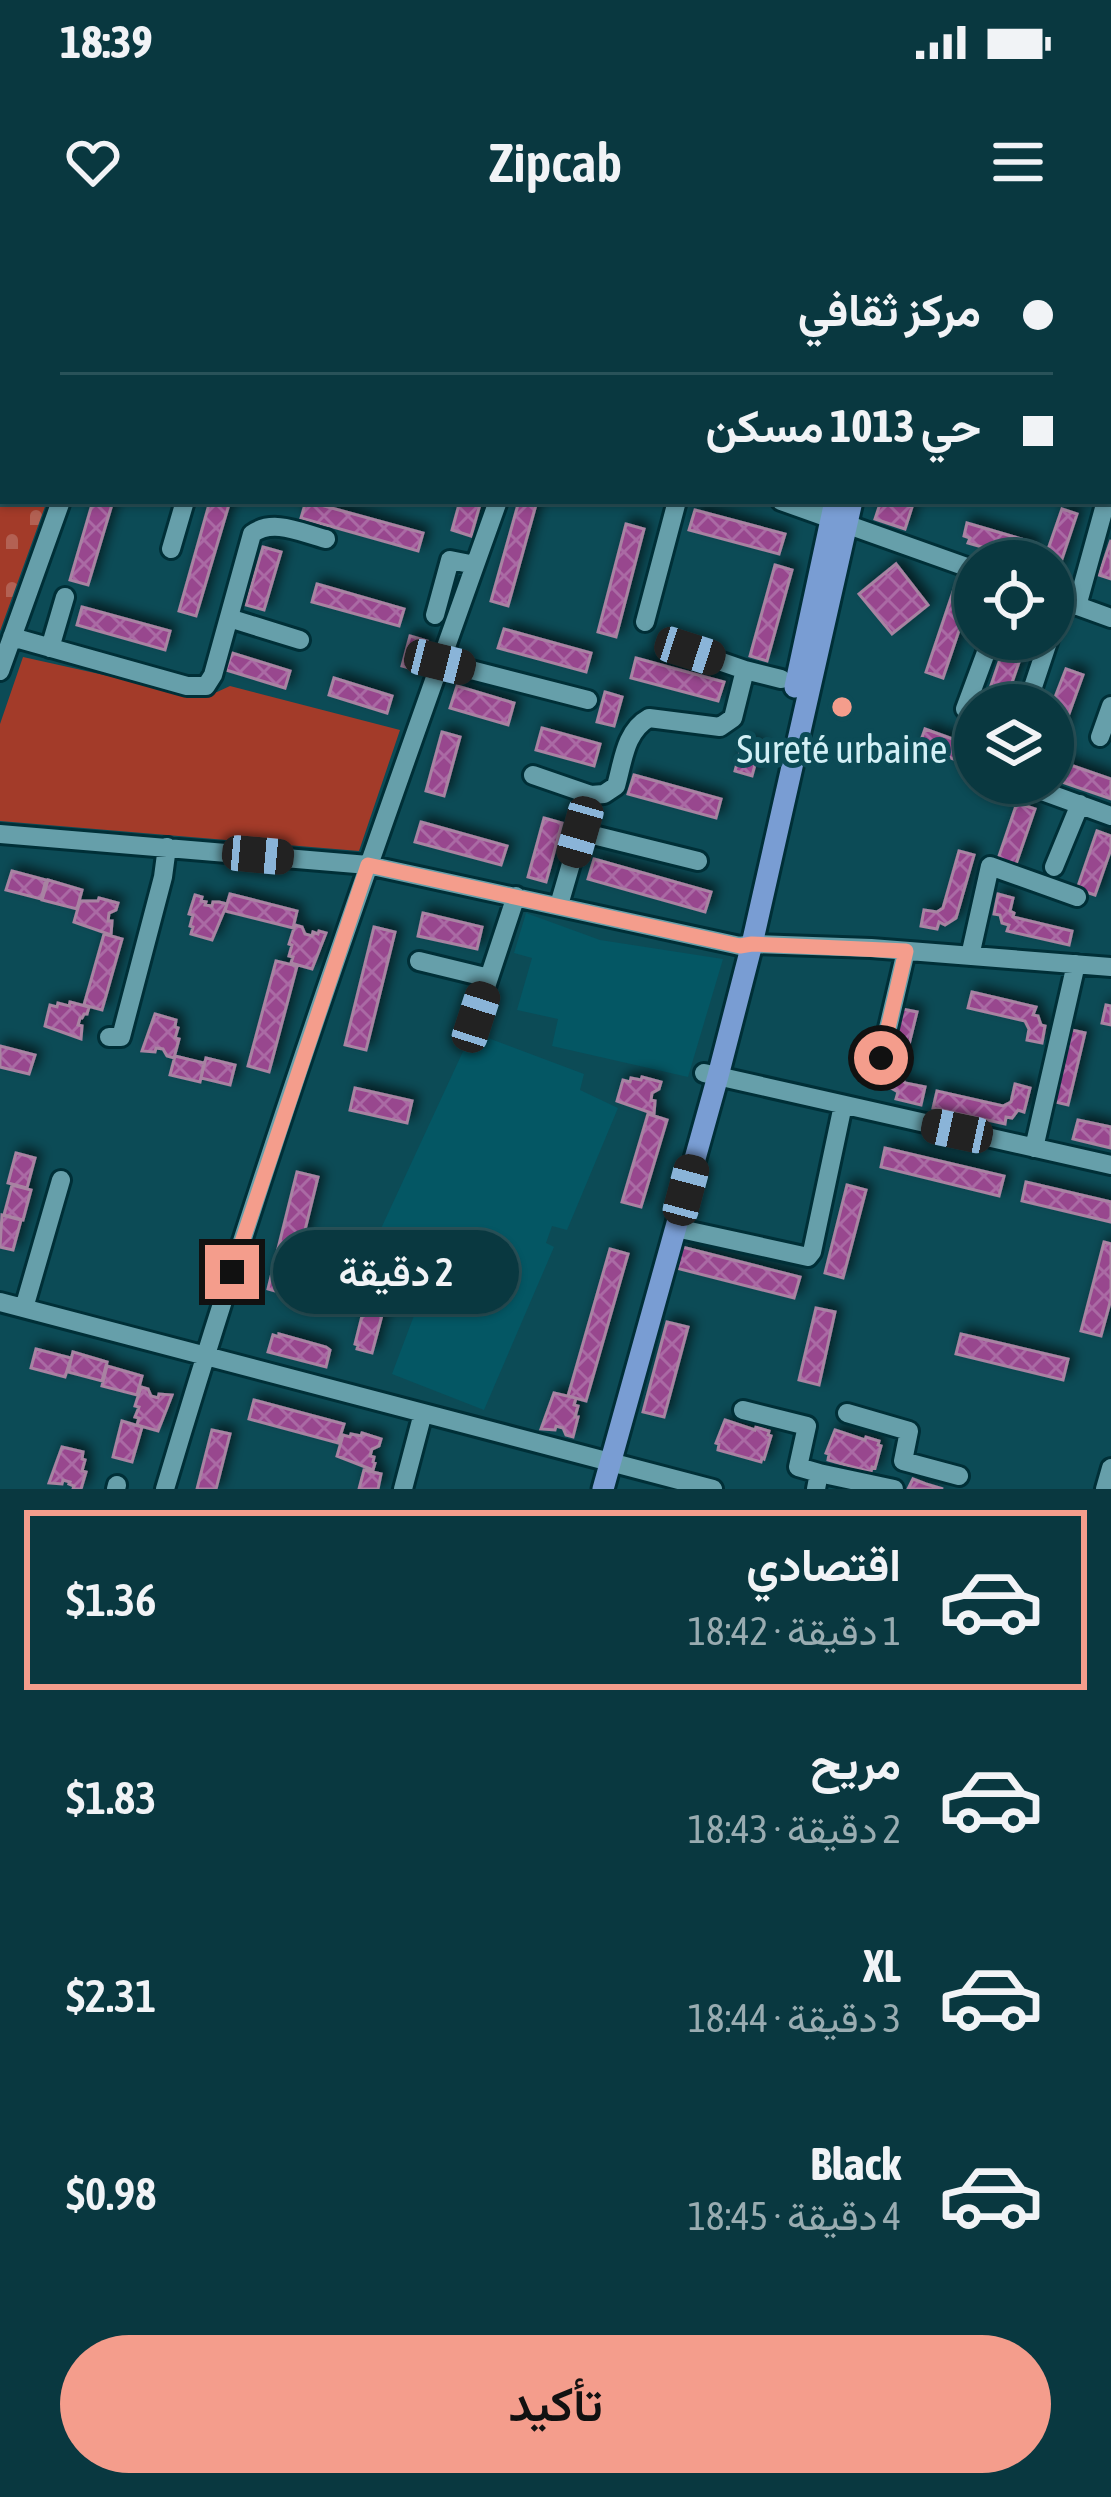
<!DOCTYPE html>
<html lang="ar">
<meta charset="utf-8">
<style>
:root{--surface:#093840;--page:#17434b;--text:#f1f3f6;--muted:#99acb1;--line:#295259;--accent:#f49d8c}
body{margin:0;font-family:"Asap Condensed",Vazirmatn,sans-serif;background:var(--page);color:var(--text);direction:rtl;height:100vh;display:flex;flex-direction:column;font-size:45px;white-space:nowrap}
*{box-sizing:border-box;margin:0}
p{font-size:39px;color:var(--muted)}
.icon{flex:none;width:66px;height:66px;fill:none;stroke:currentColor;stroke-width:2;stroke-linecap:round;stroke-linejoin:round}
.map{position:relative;height:1249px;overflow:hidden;direction:ltr}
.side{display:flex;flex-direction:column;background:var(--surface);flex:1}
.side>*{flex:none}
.guide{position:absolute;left:0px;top:0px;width:1113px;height:264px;box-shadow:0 3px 9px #0004,0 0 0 3px var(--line);direction:rtl;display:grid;align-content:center;height:264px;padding:0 60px;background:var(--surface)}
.fabs{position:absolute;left:954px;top:300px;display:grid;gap:24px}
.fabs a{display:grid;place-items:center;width:120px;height:120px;border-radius:50%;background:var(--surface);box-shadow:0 3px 9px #0004,0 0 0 3px var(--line);font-size:60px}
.end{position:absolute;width:54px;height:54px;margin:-27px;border:15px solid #f49d8c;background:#111;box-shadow:0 0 0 6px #111}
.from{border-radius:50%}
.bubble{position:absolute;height:84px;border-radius:42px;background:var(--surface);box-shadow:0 3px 9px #0004,0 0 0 3px var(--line);font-size:39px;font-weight:600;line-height:84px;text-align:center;direction:rtl}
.car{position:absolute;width:36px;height:72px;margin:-36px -18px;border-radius:15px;box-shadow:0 0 9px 3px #0007;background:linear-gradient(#222 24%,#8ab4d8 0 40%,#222 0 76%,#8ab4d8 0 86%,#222 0)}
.guide b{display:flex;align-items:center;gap:42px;height:114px;font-size:45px}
.guide b+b{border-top:3px solid var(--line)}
.guide i{width:30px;height:30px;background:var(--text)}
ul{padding:21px 0 0;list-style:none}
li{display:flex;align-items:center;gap:36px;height:180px;margin:0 24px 18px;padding:0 36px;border:6px solid transparent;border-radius:0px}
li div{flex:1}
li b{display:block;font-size:45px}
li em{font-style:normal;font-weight:600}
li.current{border-color:var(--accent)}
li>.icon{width:108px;height:108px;stroke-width:1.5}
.button{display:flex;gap:24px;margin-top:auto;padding:24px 60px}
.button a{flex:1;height:138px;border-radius:72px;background:var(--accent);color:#111;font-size:48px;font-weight:600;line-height:138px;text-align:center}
.status{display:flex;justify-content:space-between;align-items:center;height:84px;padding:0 60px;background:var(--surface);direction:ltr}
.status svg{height:33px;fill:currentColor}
header{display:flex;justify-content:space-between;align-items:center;height:156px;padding:0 60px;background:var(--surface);font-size:54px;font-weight:600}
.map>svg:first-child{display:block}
.built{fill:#045764}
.cemetery{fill:url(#cemetery-stones)}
.pitch{fill:#a33b29}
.building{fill:url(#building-cross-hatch);stroke:#a883a2;stroke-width:3;filter:url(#shadow)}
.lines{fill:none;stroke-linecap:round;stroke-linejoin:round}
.minor-casing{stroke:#002f37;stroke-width:24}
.major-casing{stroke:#002f37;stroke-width:27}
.minor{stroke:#669faa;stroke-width:18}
.major{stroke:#799dd3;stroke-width:21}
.route{stroke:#f49d8c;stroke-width:15}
.poi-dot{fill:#f49d8c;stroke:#0c4b56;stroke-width:4.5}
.labels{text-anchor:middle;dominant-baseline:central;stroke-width:10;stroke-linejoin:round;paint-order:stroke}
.poi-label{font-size:39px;fill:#d3f0f6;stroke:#0c4b56}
</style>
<div class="status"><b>18:39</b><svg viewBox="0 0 49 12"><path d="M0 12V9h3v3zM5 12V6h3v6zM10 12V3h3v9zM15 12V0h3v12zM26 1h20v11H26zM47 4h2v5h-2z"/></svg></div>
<header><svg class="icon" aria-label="menu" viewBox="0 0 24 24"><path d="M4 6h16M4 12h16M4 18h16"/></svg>Zipcab<svg class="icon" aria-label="heart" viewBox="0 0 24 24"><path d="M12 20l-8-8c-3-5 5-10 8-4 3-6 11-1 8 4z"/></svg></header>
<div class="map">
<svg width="1111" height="1249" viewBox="0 0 1111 1249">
<defs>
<pattern id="cemetery-stones" width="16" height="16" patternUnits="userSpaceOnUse" patternTransform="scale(3)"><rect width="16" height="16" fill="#a33b29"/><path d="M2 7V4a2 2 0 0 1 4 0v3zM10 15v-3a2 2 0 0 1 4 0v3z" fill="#b36153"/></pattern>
<pattern id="building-cross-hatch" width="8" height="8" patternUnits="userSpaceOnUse" patternTransform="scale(3)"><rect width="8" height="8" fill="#98468e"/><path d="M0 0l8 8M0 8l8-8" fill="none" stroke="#aa6aa4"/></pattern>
<filter id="shadow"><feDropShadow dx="5.5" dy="-5.5" stdDeviation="6" flood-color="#0009"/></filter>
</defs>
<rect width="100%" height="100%" fill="#0c4b56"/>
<path class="built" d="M526,673L600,700L723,719L688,837L552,806L558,779L517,770L532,718L514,713Z
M472,792L584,834L580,850L618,868L567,990L552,986L546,1003L554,1007L484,1170L392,1134L430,1033L372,1008Z"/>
<path class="cemetery" d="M0,0H141L140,3H3V261H47L0,391Z"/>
<path class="pitch" d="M23,417L185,453L217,452L230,446L400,490L359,611L0,581V484Z"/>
<path class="building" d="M174,0H364L363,3H173Z
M93,261H113L88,345L70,340Z
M210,261H230L196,376L179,371Z
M306,261L423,293L418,311L301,278Z
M460,261H481L471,296L452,290Z
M519,261H537L508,366L491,361Z
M881,261H893L912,267L905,289L875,279Z
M1062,269L1077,274L1057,334L1053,332V321H1044Z
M695,270L785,294L779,314L689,290Z
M967,283L1035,303L1030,318L1021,315L1020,318L968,303L970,298L964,296Z
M626,284L644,289L616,397L598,392Z
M1111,300V339L1099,335Z
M263,307L281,312L264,370L246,365Z
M896,324L928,365L892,394L859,354Z
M775,325L792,330L767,421L750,416Z
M317,344L404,369L399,386L312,362Z
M954,349L971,355L943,438L926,432Z
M82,367L170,391L165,410L77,385Z
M504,389L591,413L586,432L498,408Z
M410,396L427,401L419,431L402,426Z
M1007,399H1027L1007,457L989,451Z
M232,413L290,431L285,448L226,430Z
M636,418L724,442L718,461L631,438Z
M1066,429L1083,435L1062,493L1053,490L1052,465Z
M334,438L392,456L387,473L329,455Z
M457,446L514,463L508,485L450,468Z
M605,452L622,457L614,486L597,482Z
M542,488L600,504L594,526L536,510Z
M925,489L975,507V527L919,506Z
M442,492L460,497L444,556L426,551Z
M743,501L760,506L752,536L735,531Z
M1053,519L1111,539V559L1053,539Z
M634,535L721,559L716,578L628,554Z
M1017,563L1035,569L1015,627L997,622Z
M544,578L562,583L546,642L528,637Z
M421,582L507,606L501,625L415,602Z
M1097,591L1111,596V609L1095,655L1077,649Z
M959,611L974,615L956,678L945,685L939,682L937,689L921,686L924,670L937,672L943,668Z
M594,619L711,652L705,672L588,639Z
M12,631L46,640L41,659L6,650Z
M48,640L82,650L77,669L42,660Z
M230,654L297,671L293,688L225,671Z
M998,654L1013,658L1010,671L1014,673L1013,677L1072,691L1069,705L1007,691L1009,685L1002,683L1000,675L994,674Z
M195,655L202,657L201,661L206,662L205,665L212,666L213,662H219L227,664L212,700L191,694L193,687L190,686L193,675L189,674Z
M99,658L118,663L116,670L109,673L108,681H112L111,695L74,682L80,661H98Z
M423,673L482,687L477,709L418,696Z
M295,685L302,687L305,694L312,696L313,692L318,694L319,691L326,693L312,729L291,723L293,717L289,716L292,705L289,704Z
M374,687L395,692L366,810L345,805Z
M104,694L122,699L102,770L84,765Z
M276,721L297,726L269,832L248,826Z
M972,752L1036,767L1033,775L1038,776L1041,785L1045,786L1042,803L1027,800L1029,789L1025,781L968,768Z
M70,762L89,767L87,774H84L82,778H80L78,785L82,786L81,799L45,786L50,765L57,767L58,763L69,766Z
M1106,765L1111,766V785L1102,783Z
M902,769L917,772L901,837L905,843L925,847L921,865L896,859L898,852L891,848L892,841L885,839Z
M155,774L176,780L175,787L178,788L175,798L179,799L174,818L167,816L163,809L156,808L155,812L142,811Z
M1067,789L1085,793L1068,865L1051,861Z
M0,806L35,815L29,834L0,827Z
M175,816L204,823L200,842L170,835Z
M206,818L235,825L230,845L201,838Z
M642,837L661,842L659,849L652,853L651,860L655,861L654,874L617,861L623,840L630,842L631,838L641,840Z
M1015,844L1030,848L1024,872L1018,870L1012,878L1006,877L1005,884L933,868L937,851L1003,866L1011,862Z
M355,848L412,861L407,883L350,870Z
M648,874L667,880L641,967L622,962Z
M1078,880L1111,887V908L1073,899Z
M885,908L1004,936L999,956L881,927Z
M16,913L35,918L27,948L8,943Z
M297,932L318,937L289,1055L268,1049Z
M1026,942L1111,962V982L1022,961Z
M12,945L31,950L23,980L4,975Z
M847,945L866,950L843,1038L825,1033Z
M2,975L21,980L13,1010L0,1007Z
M1104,1002L1111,1004V1059L1101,1096L1081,1091Z
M682,1007L800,1037L794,1058L676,1028Z
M610,1009L628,1014L586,1161L568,1156Z
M371,1052L387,1056L372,1113L357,1109L358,1105L355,1104L367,1056L369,1057Z
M816,1068L835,1072L819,1145L799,1140Z
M667,1082L688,1087L664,1177L643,1172Z
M279,1094L326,1107L330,1110L326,1127L268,1112L273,1095L279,1097Z
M961,1094L1068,1119L1063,1140L956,1114Z
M36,1109L71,1118L65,1137L31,1128Z
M73,1112L107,1122L102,1141L68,1132Z
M107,1126L142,1136L137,1155L102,1146Z
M141,1147L148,1149L151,1156L158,1158L159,1154L172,1155L158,1191L137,1185L139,1178L135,1177L139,1167L135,1166Z
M554,1153L576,1158L574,1165L578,1166L575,1177H578L573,1197L566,1195L563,1188L556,1186L555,1190L541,1189Z
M254,1160L344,1184L338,1203L249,1179Z
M725,1180L755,1190L756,1187L769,1191L768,1195L771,1196L764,1219L762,1218L761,1222L718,1210L719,1204L716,1203Z
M122,1181L142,1187L132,1222L113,1217Z
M212,1190L230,1194L216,1249H197Z
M835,1190L865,1200L866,1197L879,1201L878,1205L881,1206L875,1228L872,1227L871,1232L828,1220L829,1214L826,1213Z
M362,1193L381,1199L379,1206L372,1209L370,1216L374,1217L373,1222L375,1223L373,1230L337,1216L343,1195L350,1197L351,1194L361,1196Z
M62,1207L83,1212L82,1219L85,1220L82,1231L86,1232L81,1249H73L74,1246L69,1244L70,1242L63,1240L62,1244L49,1243Z
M364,1230L381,1234L378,1249H359Z
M913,1239L926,1244L943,1249H908Z"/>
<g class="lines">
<defs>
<path id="minor" d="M152,3L153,0
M516,3L517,0
M554,3L555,0
M634,3L635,0
M709,3L710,0
M770,3L771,0
M1063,3L1067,0
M1110,110H1111
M1110,248L1111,244
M781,261L975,330
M171,309L185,261
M1053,357L1111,378
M1077,366L1106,261
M435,375L450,320L475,325
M229,378L300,400
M645,382L677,261
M12,397L187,446H206L213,435L252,294C273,278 302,293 326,299
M50,408L65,357
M690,411L745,430
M440,422L588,460
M0,431L61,261
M1027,465L1049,399
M975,473L965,469L991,399
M1100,497L1111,466
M533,535L591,555
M1020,543L1111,576
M581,592L698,621
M0,594L368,625L740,706L752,704L871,708L1111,727
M1054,627L1080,564
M559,665L591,555L604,554L616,546C623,522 625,491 649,478L720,487L733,478L745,430L781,439
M970,716L990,626L1077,657
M419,721L489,738
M476,777L516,656
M109,797H121L163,637L167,607
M881,818L906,711
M704,833L1111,925
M1034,908L1076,724
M676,988L808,1017L812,1012L843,865
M0,1062L713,1249
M24,1068L61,940
M743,1170L807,1186L798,1227L819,1233
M847,1173L909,1191L903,1221L959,1236
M116,1249L117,1245
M165,1249C264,916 381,588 498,261
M403,1249L423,1173
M816,1249L819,1233L894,1249
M1105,1249L1111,1228"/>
<path id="major" d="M923,3L926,0
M795,447L835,261
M603,1249L718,836L752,704L852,261"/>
</defs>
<use href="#minor" class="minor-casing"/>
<use href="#major" class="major-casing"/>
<use href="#minor" class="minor"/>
<use href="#major" class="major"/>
</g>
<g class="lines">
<path class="route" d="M232,1032L368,625L740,706L752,704L906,711L881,818"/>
</g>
<circle class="poi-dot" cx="842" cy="467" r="12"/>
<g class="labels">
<g class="poi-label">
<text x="842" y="509">Sureté urbaine</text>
</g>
</g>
</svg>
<div class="fabs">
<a><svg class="icon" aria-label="locate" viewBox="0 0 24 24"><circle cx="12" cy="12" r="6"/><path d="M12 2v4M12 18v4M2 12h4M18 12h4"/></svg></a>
<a><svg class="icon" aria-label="layers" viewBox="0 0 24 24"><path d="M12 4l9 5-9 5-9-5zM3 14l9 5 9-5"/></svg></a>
</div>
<i class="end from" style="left:881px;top:818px"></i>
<i class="end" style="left:232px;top:1032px"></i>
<div class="bubble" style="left:273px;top:990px;width:246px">2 دقيقة</div>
<i class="car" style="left:690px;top:411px;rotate:108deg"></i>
<i class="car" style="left:440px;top:422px;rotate:104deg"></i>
<i class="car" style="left:580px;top:592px;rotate:196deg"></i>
<i class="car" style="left:258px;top:615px;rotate:95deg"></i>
<i class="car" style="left:476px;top:777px;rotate:18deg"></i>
<i class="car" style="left:957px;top:891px;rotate:282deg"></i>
<i class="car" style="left:686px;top:950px;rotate:15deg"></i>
<div class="guide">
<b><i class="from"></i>مركز ثقافي</b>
<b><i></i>حي 1013 مسكن</b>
</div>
</div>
<section class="side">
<ul>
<li class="current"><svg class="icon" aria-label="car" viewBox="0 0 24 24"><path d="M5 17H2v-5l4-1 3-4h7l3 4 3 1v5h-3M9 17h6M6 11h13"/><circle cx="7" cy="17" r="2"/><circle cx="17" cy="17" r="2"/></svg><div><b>اقتصادي</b><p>1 دقيقة · 18:42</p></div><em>$1.36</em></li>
<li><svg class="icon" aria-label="car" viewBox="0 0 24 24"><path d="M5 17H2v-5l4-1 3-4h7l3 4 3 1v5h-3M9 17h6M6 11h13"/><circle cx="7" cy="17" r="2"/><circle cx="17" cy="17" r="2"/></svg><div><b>مريح</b><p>2 دقيقة · 18:43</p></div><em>$1.83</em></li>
<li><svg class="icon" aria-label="car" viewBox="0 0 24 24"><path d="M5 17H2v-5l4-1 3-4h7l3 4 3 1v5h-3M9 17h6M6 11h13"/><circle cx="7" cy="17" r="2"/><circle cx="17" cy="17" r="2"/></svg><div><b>XL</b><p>3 دقيقة · 18:44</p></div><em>$2.31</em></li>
<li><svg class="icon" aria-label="car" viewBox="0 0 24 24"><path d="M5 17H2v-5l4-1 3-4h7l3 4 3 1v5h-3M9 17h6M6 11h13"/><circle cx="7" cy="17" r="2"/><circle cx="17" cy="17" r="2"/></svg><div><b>Black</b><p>4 دقيقة · 18:45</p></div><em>$0.98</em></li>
</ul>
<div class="button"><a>تأكيد</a></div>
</section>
